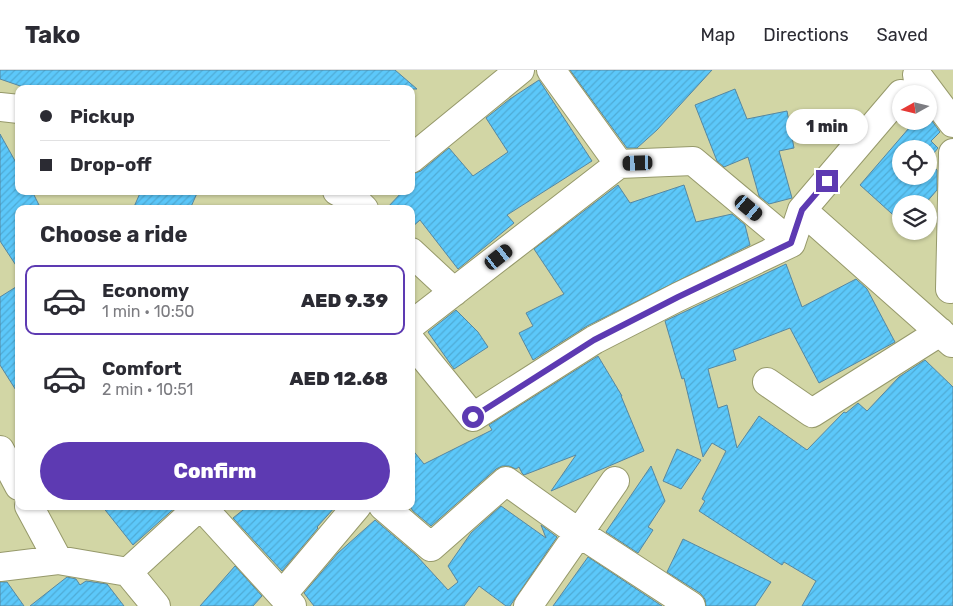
<!DOCTYPE html>
<meta charset="utf-8">
<style>
:root{--surface:#fff;--page:#f7f7f7;--text:#2b2b33;--muted:#7c7c81;--line:#e1e1e2;--accent:#5d3ab2}
body{margin:0;font-family:Rubik,sans-serif;background:var(--page);color:var(--text);height:100vh;display:flex;flex-direction:column;font-size:19px;white-space:nowrap}
*{box-sizing:border-box;margin:0}
p{font-size:16px;color:var(--muted)}
.icon{flex:none;width:28px;height:28px;fill:none;stroke:currentColor;stroke-width:2;stroke-linecap:round;stroke-linejoin:round}
.map{position:relative;flex:1;overflow:hidden}
.panel{position:absolute;left:15px;top:135px;width:400px;height:305px;display:flex;flex-direction:column;background:var(--surface);border-radius:10px;box-shadow:0 1px 4px #0004}
.panel>*{flex:none}
.guide{position:absolute;left:15px;top:15px;width:400px;height:110px;border-radius:10px;box-shadow:0 1px 4px #0004;display:grid;align-content:center;height:110px;padding:0 25px;background:var(--surface)}
.needle{width:32px;rotate:262deg}
.fabs{position:absolute;left:892px;top:15px;display:grid;gap:10px}
.fabs a{display:grid;place-items:center;width:45px;height:45px;border-radius:50%;background:var(--surface);box-shadow:0 1px 4px #0004;font-size:25px}
.end{position:absolute;width:22px;height:22px;margin:-11px;border:6px solid #5d3ab2;background:#fff;box-shadow:0 0 0 2px #fff}
.from{border-radius:50%}
.bubble{position:absolute;height:35px;border-radius:18px;background:var(--surface);box-shadow:0 1px 4px #0004;font-size:16px;font-weight:800;line-height:35px;text-align:center}
.car{position:absolute;width:15px;height:30px;margin:-15px -8px;border-radius:6px;box-shadow:0 0 4px 1px #0007;background:linear-gradient(#222 24%,#8ab4d8 0 40%,#222 0 76%,#8ab4d8 0 86%,#222 0)}
.guide b{display:flex;align-items:center;gap:18px;height:48px;font-size:19px}
.guide b+b{border-top:1px solid var(--line)}
.guide i{width:12px;height:12px;background:var(--text)}
ul{padding:0;list-style:none}
li{display:flex;align-items:center;gap:15px;height:70px;margin:0 10px 8px;padding:0 15px;border:2px solid transparent;border-radius:10px}
li div{flex:1}
li b{display:block;font-size:19px}
li em{font-style:normal;font-weight:800}
li.active{border-color:var(--accent)}
li>.icon{width:45px;height:45px;stroke-width:1.5}
h2{padding:0 25px;font-size:22px;line-height:60px}
.cta{display:flex;gap:10px;margin-top:auto;padding:10px 25px}
.cta a{flex:1;height:58px;border-radius:30px;background:var(--accent);color:#fff;font-size:20px;font-weight:800;line-height:58px;text-align:center}
header{display:flex;align-items:center;gap:30px;box-sizing:border-box;height:70px;padding:0 25px;background:var(--surface);border-bottom:1px solid var(--line)}
header strong{font-size:24px}
nav{display:flex;gap:28px;margin-inline-start:auto;font-size:18px}
.map>svg:first-child{display:block}
.building{fill:url(#building-hatch);stroke:#5787a0}
.lines{fill:none;stroke-linecap:round;stroke-linejoin:round}
.minor-casing{stroke:#96996a;stroke-width:30}
.minor{stroke:#fff;stroke-width:28}
.route{stroke:#5d3ab2;stroke-width:6}
</style>
<header>
<strong>Tako</strong>
<nav><a>Map</a><a>Directions</a><a>Saved</a></nav>
</header>
<div class="map">
<svg width="953" height="536" viewBox="0 0 953 536">
<defs>
<pattern id="building-hatch" width="6" height="6" patternUnits="userSpaceOnUse" patternTransform="scale(1.25)"><rect width="6" height="6" fill="#5cc8fa"/><path d="M-1 1l2-2M0 6l6-6M5 7l2-2" fill="none" stroke="#4fabd5"/></pattern>
</defs>
<rect width="100%" height="100%" fill="#d2d6a5"/>
<path class="building" d="M0,0H395L417,19H29L0,9Z
M570,0H712L657,60L637,78H627Z
M539,10L592,91L507,145L514,153L458,199L420,150L411,158V139H386L403,121H411V104L421,101L449,78L473,106L508,82L486,48L510,29Z
M735,19L747,49L787,41L794,78L779,81L792,128L769,134L759,126L748,87L724,97L717,91L695,35Z
M915,51H932L940,62L931,71L938,78L929,89V79H901V106H929V93L937,100V120L925,134H901V152L860,115Z
M0,64L19,98V121H32L41,139H19V200L0,171Z
M618,115L630,133L684,115L696,152L732,144L745,155L750,175L587,256L533,290L519,263L533,256L526,243L564,224L534,179Z
M141,121H198L190,139H133Z
M786,194L802,237L856,209L867,219L895,272L819,313L790,258L733,280L736,290L708,299L718,338L727,335L737,378L759,346L807,380L844,342L846,343L858,333L867,341L899,307L925,290L953,317V536H802L816,511L784,492L782,495L699,441L705,431L702,429L726,381L712,373L703,387L684,308L682,309L665,251Z
M19,215V325L0,295V227Z
M456,240L478,262L488,277L454,299L428,262Z
M598,286L622,326H621L644,381L551,421L576,385L524,405L522,403L519,397L516,399L509,396H502L496,399L431,456L413,441L411,438V378L424,394L492,360L489,355Z
M677,379L701,390L681,419L663,411Z
M651,396L665,431L648,457L653,460L638,483L606,462Z
M102,436H177L133,475Z
M248,436H336L317,457L318,458L282,501L233,448Z
M501,436L546,468L541,455L557,467L510,536H506L479,516L464,536H314L304,523L338,483L375,450L416,485L448,520L458,512L448,496L471,463Z
M683,469L771,512L755,536H706L705,529L700,523L667,502Z
M588,487L662,536H553Z
M235,496L262,526L253,536H200Z
M67,507L76,509L80,515L86,511L107,514L124,536H30Z
M0,512H7L24,536H0Z"/>
<g class="lines">
<defs>
<path id="minor" d="M551,0L619,94
M917,5L953,53
M0,37L19,39
M411,89L520,0
M337,121L357,132L364,139
M802,140L952,273
M411,182L454,222
M950,219L953,83
M411,255L619,94L693,91L791,173
M411,271L473,347L594,270L678,227L791,173L802,140L901,24
M767,312L812,343L940,262
M0,380L19,416
M29,436L58,490L128,502L156,536
M201,436L292,536
M383,436L431,477L506,411L579,463L691,536
M0,497L58,490
M128,502L200,436
M282,525L357,436
M528,536L615,411"/>
</defs>
<use href="#minor" class="minor-casing"/>
<use href="#minor" class="minor"/>
</g>
<g class="lines">
<path class="route" d="M473,347L594,270L678,227L791,173L802,140L827,111"/>
</g>
</svg>
<div class="fabs">
<a><svg class="needle" viewBox="-14 -14 28 28"><path d="M0-13l5 13h-10z" fill="#e53935"/><path d="M0 13l5-13h-10z" fill="#7c7c81"/></svg></a>
<a><svg class="icon" aria-label="locate" viewBox="0 0 24 24"><circle cx="12" cy="12" r="6"/><path d="M12 2v4M12 18v4M2 12h4M18 12h4"/></svg></a>
<a><svg class="icon" aria-label="layers" viewBox="0 0 24 24"><path d="M12 4l9 5-9 5-9-5zM3 14l9 5 9-5"/></svg></a>
</div>
<i class="end from" style="left:473px;top:347px"></i>
<i class="end" style="left:827px;top:111px"></i>
<div class="bubble" style="left:786px;top:39px;width:82px">1 min</div>
<i class="car" style="left:638px;top:93px;rotate:268deg"></i>
<i class="car" style="left:749px;top:138px;rotate:130deg"></i>
<i class="car" style="left:499px;top:187px;rotate:52deg"></i>
<div class="guide">
<b><i class="from"></i>Pickup</b>
<b><i></i>Drop-off</b>
</div>
<section class="panel">
<h2>Choose a ride</h2>
<ul>
<li class="active"><svg class="icon" aria-label="car" viewBox="0 0 24 24"><path d="M5 17H2v-5l4-1 3-4h7l3 4 3 1v5h-3M9 17h6M6 11h13"/><circle cx="7" cy="17" r="2"/><circle cx="17" cy="17" r="2"/></svg><div><b>Economy</b><p>1 min · 10:50</p></div><em>AED 9.39</em></li>
<li><svg class="icon" aria-label="car" viewBox="0 0 24 24"><path d="M5 17H2v-5l4-1 3-4h7l3 4 3 1v5h-3M9 17h6M6 11h13"/><circle cx="7" cy="17" r="2"/><circle cx="17" cy="17" r="2"/></svg><div><b>Comfort</b><p>2 min · 10:51</p></div><em>AED 12.68</em></li>
</ul>
<div class="cta"><a>Confirm</a></div>
</section>
</div>
